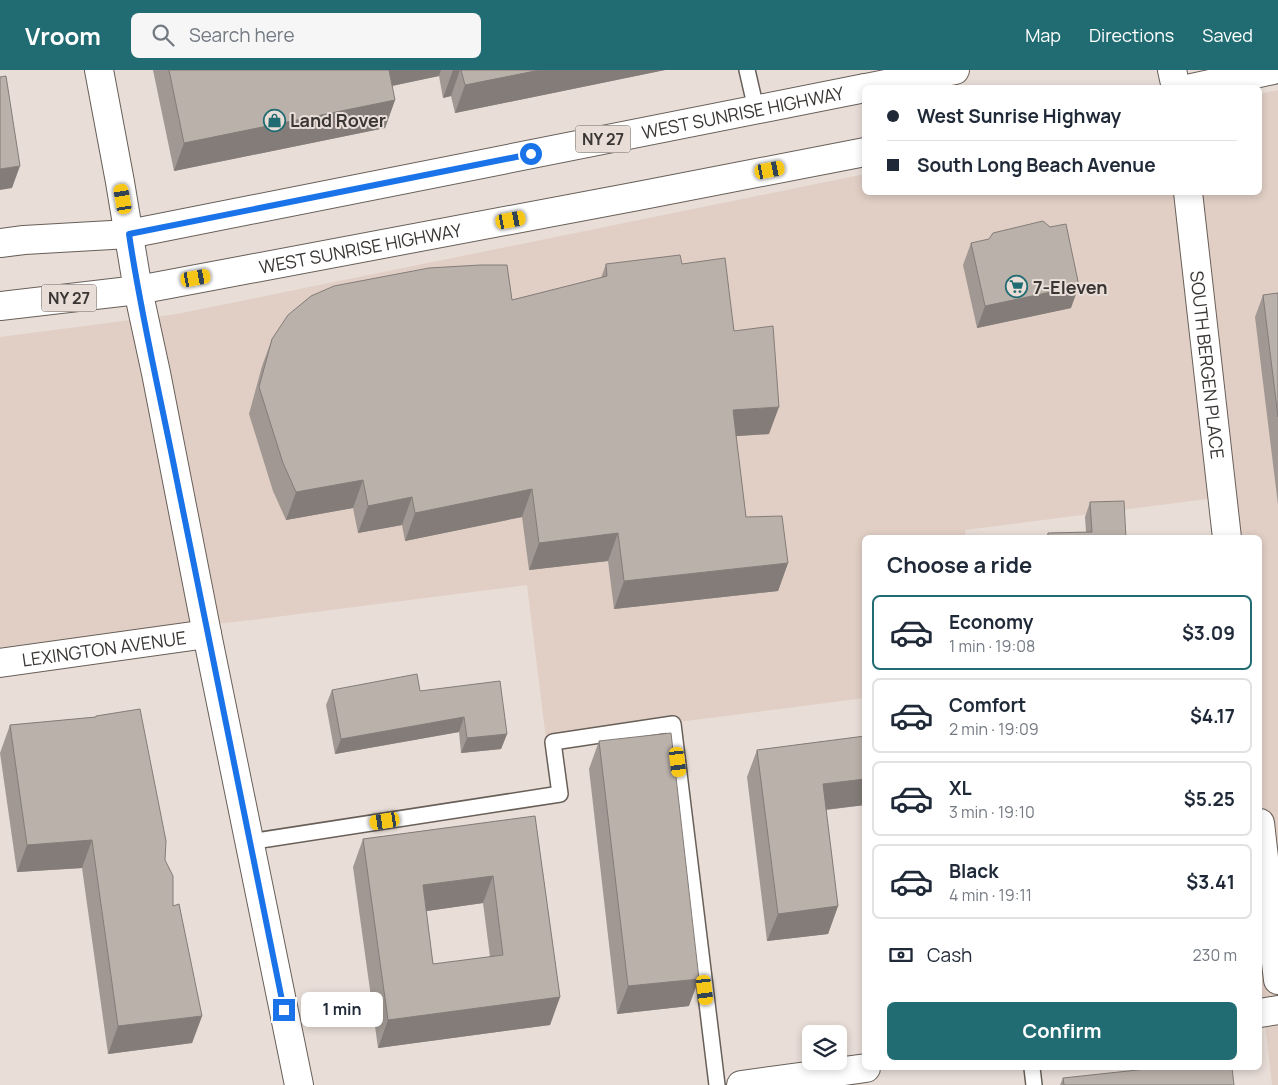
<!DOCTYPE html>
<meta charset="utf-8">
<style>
:root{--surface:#fff;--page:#f6f6f7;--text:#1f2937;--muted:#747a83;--line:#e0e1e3;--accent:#216c72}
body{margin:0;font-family:Manrope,sans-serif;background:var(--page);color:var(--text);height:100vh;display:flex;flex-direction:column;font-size:19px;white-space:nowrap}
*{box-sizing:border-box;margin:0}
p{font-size:16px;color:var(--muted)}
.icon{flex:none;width:28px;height:28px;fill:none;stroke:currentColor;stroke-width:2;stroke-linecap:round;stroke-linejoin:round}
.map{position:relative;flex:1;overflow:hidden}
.drawer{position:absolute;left:862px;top:465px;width:400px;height:535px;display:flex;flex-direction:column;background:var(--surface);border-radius:8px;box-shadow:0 2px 8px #0003}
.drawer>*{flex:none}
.hud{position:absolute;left:862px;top:15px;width:400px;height:110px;border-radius:8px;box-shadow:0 2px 8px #0003;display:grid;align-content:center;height:110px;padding:0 25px;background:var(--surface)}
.buttons{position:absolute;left:802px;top:955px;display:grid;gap:10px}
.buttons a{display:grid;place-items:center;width:45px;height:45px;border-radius:8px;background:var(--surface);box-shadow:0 2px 8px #0003;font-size:25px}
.end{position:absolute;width:22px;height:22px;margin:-11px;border:6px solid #1a73e8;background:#fff;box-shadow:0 0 0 2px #fff}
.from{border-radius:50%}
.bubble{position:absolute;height:35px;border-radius:8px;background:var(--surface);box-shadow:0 2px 8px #0003;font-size:16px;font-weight:700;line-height:35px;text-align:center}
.car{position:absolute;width:15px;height:30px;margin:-15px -8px;border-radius:6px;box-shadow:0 0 4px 1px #0007;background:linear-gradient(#f5c518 24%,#345 0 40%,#f5c518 0 76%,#345 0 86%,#f5c518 0)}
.hud b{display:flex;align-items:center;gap:18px;height:48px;font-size:19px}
.hud b+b{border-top:1px solid var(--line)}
.hud i{width:12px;height:12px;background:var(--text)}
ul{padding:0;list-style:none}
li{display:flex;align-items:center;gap:15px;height:75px;margin:0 10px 8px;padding:0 15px;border:2px solid var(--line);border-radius:8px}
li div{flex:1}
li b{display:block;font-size:19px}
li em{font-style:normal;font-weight:700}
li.current{border-color:var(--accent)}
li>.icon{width:45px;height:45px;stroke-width:1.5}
h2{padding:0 25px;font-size:22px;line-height:60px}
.pay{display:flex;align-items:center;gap:12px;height:55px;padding:0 25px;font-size:19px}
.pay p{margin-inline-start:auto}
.action{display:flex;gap:10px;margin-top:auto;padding:10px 25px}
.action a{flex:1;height:58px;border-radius:8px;background:var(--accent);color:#fff;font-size:20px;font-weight:700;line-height:58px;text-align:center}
header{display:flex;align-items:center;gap:30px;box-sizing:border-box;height:70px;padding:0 25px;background:var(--accent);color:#fff}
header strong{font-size:24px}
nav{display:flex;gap:28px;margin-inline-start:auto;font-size:18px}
.search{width:350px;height:45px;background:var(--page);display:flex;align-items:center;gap:12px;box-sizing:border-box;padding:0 18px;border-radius:8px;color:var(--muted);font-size:19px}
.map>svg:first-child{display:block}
.built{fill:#e1cfc5}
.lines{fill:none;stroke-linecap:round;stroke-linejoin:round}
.lane-casing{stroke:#685f59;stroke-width:18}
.street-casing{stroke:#685f59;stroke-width:30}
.secondary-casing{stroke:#685f59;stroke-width:30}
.highway-casing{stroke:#685f59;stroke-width:30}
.lane{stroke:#fff;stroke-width:15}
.street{stroke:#fff;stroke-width:28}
.secondary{stroke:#fff;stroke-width:28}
.highway{stroke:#fff;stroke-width:28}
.wall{fill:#a19893;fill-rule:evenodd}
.shaded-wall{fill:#837c78}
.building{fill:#bbb1ab;stroke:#837c78;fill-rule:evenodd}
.route{stroke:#1a73e8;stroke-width:6}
.labels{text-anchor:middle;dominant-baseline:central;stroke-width:4;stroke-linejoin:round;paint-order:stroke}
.shield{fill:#e8ddd7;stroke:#6e6865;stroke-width:1}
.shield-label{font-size:16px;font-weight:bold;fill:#3a3634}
.street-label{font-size:18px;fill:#3a3634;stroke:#e8ddd7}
.poi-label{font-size:18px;font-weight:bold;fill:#3a3634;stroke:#e8ddd7;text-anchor:start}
</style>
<header>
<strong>Vroom</strong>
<div class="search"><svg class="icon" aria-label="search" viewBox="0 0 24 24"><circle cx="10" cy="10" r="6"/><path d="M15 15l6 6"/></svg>Search here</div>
<nav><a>Map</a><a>Directions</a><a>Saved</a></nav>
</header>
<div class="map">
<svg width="1278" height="1015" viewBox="0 0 1278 1015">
<rect width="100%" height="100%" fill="#e8ddd7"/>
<path class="built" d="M1278,20V1015H1272L1260,908V468L1219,467L1215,428L965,460V467L865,468V628L546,669L527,515L252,550L0,578V267L177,244L865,104V122H1260V24Z"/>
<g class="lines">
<defs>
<path id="lane" d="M747,0L756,39
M249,772L560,724L553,672L673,654L717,1015
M1032,998L1034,1015"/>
<g id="street">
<path d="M1172,0L1176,18"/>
<path id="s1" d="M1188,122L1227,468"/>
<path d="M138,220L156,303L207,564L299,1015"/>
<path id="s2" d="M0,593L207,564"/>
<path d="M1260,753L1278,910"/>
<path d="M1260,943L1278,940"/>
<path d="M741,1015L866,998"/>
</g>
<path id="secondary" d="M99,0L120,112L138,220"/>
<g id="highway">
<path d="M866,18L955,0"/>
<path d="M1192,18L1273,0"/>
<path id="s3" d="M0,173L24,170L129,164L865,18"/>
<path id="s4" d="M0,236L138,220L638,126L865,82"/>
</g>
</defs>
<use href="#lane" class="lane-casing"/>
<use href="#street" class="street-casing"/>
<use href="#secondary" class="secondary-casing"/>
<use href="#highway" class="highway-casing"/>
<use href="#lane" class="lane"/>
<use href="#street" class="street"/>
<use href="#secondary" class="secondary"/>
<use href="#highway" class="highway"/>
</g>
<path class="wall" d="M153,0H665L455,43L451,26L443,28L439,6L392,16L395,30L385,58L174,101Z
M971,173L1071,238L977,258L963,195Z
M606,194H682L734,261L769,364L736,366L746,447L788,493L778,521L614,539L608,491L529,500L522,447L405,471L402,455L358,463L353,438L286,450L273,421L249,344L262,296L272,269L512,230L601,208Z
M1278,223V435L1255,247L1263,225Z
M1090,432L1126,468H1046L1048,463L1086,462L1085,447Z
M332,620L420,621L507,664L501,679L461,683L459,662L335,684L326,635Z
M96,646L165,790L173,836L202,946L192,973L108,984L82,798L17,802L0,683L10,655L95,647Z
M865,666V735L826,740L838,836L828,864L767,871L747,707L757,680Z
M599,671L689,936L617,944L589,699Z
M535,746L560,927L550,955L378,978L353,797L363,769ZM483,833L490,887L433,894L426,841Z
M1063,1008L1234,1015H1060Z"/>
<path class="shaded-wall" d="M384,0H441L439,6L377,19Z
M453,0H460L451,26L443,28Z
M540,0H665L455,43L465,15Z
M395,30L385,58L174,101L184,73Z
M20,96L12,118L0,120V99Z
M1079,216L1071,238L977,258L985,236Z
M779,337L769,364L723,367L733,340Z
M363,410L353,438L286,450L296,422Z
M532,419L522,447L405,471L415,443Z
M412,427L402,455L358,463L368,436Z
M618,463L608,491L529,500L539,473Z
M788,493L778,521L614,539L624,511Z
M464,647L459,662L335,684L341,669Z
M507,664L501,679L461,683L467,668Z
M865,709V735L813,741L823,714Z
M92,770L82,798L17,802L27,775Z
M493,806L483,833L413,843L423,815Z
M838,836L828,864L767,871L778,844Z
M699,909L689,936L617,944L628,916Z
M560,927L550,955L378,978L388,950Z
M202,946L192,973L108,984L118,956Z"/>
<path class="building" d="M169,0H389L395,30L184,73Z
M461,0H540L465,15Z
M6,6L20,96L0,99V7Z
M1043,151L1050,157L1066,154L1079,216L985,236L971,173L989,169L993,163Z
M680,185L682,194L725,188L734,261L773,256L779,337L733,340L746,447L782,446L788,493L624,511L618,463L539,473L532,419L415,443L412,427L368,436L363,410L296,422L283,393L259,317L272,269L288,245L311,226L334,216L429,198L480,195H507L512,230L607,206L606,194Z
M1278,223V347L1263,225Z
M1124,431L1126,468H1048V463L1092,462L1090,432Z
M417,604L420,621L500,611L507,664L467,668L464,647L341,669L332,620Z
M140,639L166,771L165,790L173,806V836L179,834L202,946L118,956L92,770L27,775L10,655L96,647V646Z
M671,663L699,909L628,916L599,671Z
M865,666V709L823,714L838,836L778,844L757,680Z
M535,746L560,927L388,950L363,769ZM493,806L503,885L433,894L423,815Z
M1156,998H1232L1234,1015H1064L1063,1008Z"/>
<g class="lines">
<path class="route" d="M284,940C247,762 211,584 176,406C160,325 141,245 129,164L531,84"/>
</g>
<defs>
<symbol id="shop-ring" viewBox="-11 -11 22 22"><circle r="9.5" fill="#e8ddd7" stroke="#216c72" stroke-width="1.5"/><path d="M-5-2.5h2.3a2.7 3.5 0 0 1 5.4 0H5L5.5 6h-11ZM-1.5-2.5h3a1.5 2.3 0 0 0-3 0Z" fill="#216c72"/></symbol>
<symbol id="supermarket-ring" viewBox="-11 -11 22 22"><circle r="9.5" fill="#e8ddd7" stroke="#216c72" stroke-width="1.5"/><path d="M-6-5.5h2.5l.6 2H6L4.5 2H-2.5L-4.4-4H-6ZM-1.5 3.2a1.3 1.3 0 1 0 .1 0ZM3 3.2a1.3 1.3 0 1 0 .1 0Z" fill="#216c72"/></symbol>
</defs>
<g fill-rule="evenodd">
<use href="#shop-ring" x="262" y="38" width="25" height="25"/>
<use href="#supermarket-ring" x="1004" y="204" width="25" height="25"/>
</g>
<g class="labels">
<g class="shield">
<rect x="575.5" y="55.5" width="55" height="27" rx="4"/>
<rect x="41.5" y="214.5" width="55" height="27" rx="4"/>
</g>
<g class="shield-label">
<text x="603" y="69">NY 27</text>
<text x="69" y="228">NY 27</text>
</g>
<g class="street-label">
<text stroke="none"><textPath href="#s3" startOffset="755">WEST SUNRISE HIGHWAY</textPath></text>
<text stroke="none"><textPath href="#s4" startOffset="365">WEST SUNRISE HIGHWAY</textPath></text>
<text stroke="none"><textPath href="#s1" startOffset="174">SOUTH BERGEN PLACE</textPath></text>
<text stroke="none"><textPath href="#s2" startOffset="105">LEXINGTON AVENUE</textPath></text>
</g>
<g class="poi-label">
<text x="290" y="50">Land Rover</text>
<text x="1033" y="217">7-Eleven</text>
</g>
</g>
</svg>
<div class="buttons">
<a><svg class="icon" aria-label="layers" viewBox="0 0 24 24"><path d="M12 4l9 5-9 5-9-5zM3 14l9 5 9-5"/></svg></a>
</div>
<i class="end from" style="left:531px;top:84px"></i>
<i class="end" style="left:284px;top:940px"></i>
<div class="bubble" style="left:301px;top:922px;width:82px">1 min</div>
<i class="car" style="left:770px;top:100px;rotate:79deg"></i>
<i class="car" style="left:123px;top:129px;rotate:350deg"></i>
<i class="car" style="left:511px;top:150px;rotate:79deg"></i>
<i class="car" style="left:196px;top:208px;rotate:80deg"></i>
<i class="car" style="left:678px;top:692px;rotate:173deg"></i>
<i class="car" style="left:385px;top:751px;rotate:261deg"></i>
<i class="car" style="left:705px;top:920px;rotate:173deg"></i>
<div class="hud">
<b><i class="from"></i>West Sunrise Highway</b>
<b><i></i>South Long Beach Avenue</b>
</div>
<section class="drawer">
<h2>Choose a ride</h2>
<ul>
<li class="current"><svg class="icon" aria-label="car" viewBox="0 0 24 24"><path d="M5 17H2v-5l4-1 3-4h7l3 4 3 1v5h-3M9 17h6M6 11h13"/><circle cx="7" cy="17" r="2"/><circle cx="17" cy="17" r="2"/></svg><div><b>Economy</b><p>1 min · 19:08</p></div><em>$3.09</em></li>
<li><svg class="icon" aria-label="car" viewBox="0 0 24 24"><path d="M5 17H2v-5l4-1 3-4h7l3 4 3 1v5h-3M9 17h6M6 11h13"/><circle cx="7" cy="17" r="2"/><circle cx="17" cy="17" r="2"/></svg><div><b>Comfort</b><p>2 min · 19:09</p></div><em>$4.17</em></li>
<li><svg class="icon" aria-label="car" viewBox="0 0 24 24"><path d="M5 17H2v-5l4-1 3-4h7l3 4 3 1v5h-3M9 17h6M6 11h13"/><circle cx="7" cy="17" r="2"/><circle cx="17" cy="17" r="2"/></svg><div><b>XL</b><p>3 min · 19:10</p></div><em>$5.25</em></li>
<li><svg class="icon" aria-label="car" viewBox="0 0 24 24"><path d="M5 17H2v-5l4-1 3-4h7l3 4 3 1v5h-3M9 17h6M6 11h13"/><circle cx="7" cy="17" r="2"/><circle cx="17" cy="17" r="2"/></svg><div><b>Black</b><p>4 min · 19:11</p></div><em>$3.41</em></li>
</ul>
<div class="pay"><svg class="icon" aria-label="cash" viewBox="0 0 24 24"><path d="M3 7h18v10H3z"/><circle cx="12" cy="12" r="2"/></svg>Cash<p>230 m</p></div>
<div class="action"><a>Confirm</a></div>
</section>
</div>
